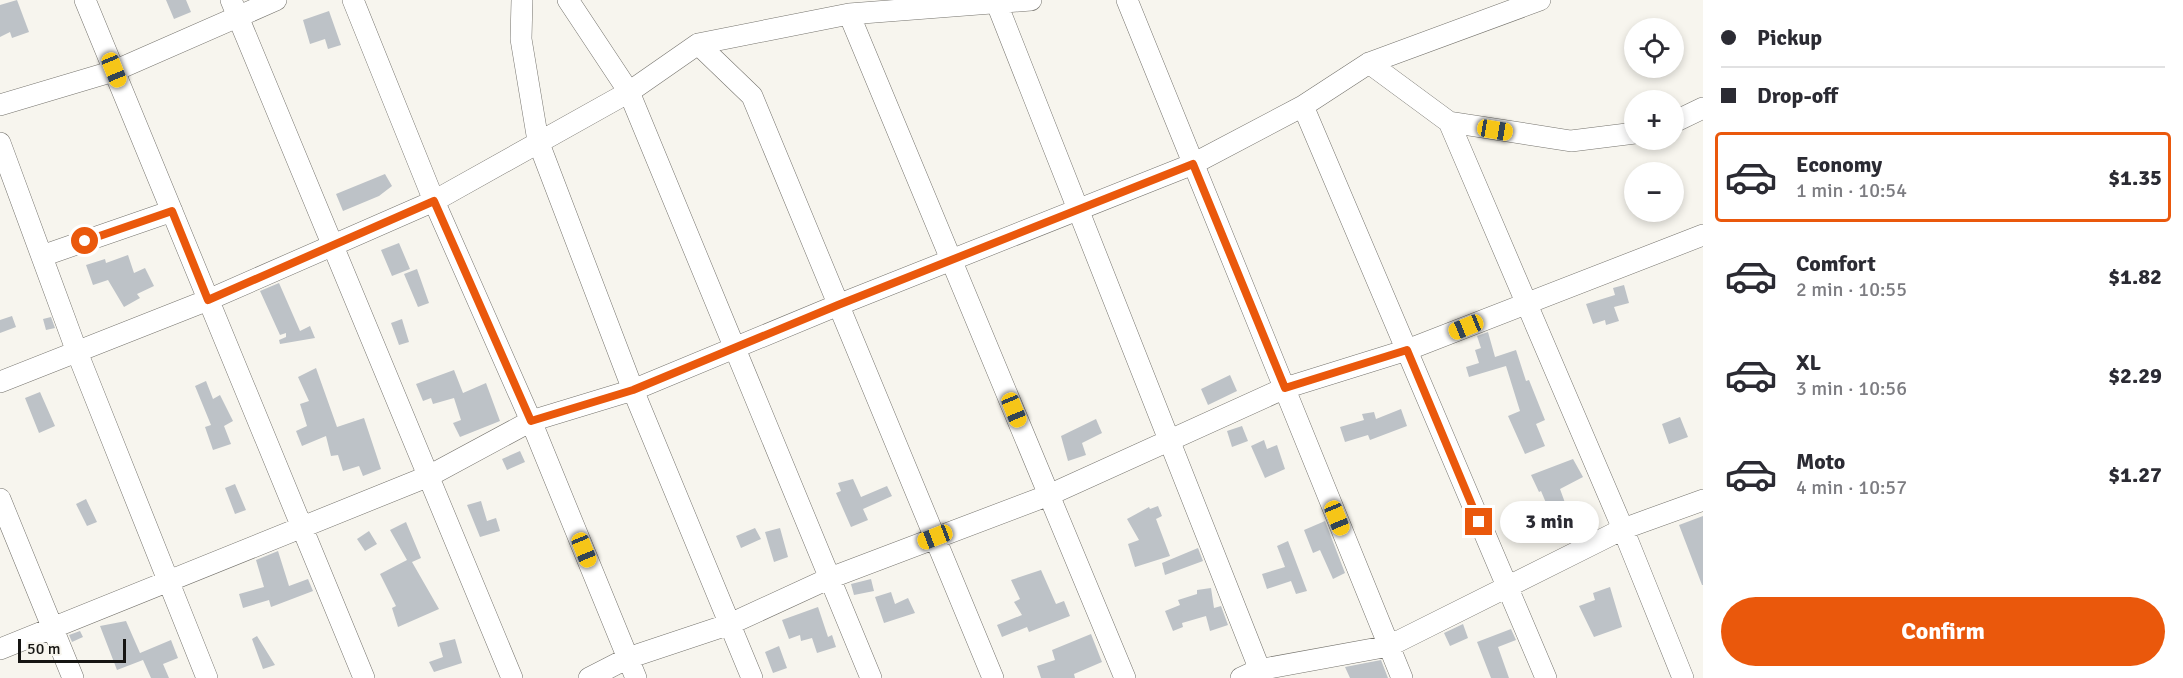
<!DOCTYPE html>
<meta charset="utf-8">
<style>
:root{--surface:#fff;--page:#f7f7f7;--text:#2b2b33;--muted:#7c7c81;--line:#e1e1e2;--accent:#ea580c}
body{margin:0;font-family:Signika,sans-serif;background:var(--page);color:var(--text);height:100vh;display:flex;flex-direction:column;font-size:22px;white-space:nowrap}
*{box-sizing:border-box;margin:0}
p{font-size:20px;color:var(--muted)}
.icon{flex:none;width:33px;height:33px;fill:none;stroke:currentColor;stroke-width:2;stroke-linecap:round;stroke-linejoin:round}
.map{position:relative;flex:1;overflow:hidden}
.sheet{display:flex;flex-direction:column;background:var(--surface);width:480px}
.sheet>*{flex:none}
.hud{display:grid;align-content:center;height:132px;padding:0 18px;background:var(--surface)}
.controls{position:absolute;left:1624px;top:18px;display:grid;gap:12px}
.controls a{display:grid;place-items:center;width:60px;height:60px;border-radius:50%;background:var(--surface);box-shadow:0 3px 9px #0003;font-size:30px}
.scale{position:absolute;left:18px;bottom:15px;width:108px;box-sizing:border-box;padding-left:6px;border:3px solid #161513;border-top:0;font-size:16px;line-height:21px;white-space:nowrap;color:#161513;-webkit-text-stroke:4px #f7f5ee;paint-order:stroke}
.end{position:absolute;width:27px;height:27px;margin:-14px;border:8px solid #ea580c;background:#fff;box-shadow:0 0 0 3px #fff}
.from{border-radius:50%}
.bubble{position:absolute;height:42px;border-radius:21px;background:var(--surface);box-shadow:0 3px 9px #0003;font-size:20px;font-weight:700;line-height:42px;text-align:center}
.car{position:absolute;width:18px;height:36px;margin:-18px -9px;border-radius:8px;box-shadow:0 0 4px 2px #0007;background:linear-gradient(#f5c518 24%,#345 0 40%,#f5c518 0 76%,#345 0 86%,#f5c518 0)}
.hud b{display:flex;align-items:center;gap:21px;height:57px;font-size:22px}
.hud b+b{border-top:2px solid var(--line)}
.hud i{width:15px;height:15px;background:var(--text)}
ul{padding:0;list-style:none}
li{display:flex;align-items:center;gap:18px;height:90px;margin:0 12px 9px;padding:0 6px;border:3px solid transparent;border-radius:6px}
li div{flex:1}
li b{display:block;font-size:22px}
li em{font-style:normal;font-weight:700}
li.selected{border-color:var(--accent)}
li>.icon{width:54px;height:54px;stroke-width:1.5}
.cta{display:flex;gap:12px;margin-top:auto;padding:12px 18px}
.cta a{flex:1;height:69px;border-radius:36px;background:var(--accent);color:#fff;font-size:24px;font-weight:700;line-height:69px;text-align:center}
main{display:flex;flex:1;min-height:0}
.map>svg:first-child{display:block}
.building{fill:#bdc2c7}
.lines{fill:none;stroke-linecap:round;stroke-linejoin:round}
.minor-casing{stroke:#75736d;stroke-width:22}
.minor{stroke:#fff;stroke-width:21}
.route{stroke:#ea580c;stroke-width:8}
</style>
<main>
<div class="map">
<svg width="1703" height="678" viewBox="0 0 1703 678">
<rect width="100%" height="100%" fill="#f7f5ee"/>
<path class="building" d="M17,0L29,32L12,38L10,32L0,37V5Z
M166,0H186L191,12L174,19Z
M329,11L341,45L328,49L325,39L310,44L303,20Z
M385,174L392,186L379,196L343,211L336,194Z
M399,243L410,269L392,276L381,250Z
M128,255L134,273L145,268L154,286L137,294L140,298L124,307L108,280L93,285L86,265L105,259L106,263Z
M417,269L429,303L418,307L404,274Z
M279,283L300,331L310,326L315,338L280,344L279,340L286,337V333L280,335L260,291Z
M1624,285L1629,303L1614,307L1619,321L1606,325L1605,320L1593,324L1586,304L1615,295L1613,288Z
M12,316L16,327L0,333V320Z
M51,317L55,328L46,330L43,319Z
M402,319L409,342L399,345L391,323Z
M1488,332L1495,357L1516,350L1526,381L1529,380L1545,420L1536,424L1545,446L1525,454L1508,416L1520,411L1506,366L1469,377L1466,367L1479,363L1475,350L1481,348L1477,336Z
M316,368L337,427L364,418L381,469L363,476L359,466L343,471L338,455L331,456L326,436L302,446L296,431L307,426L300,404L309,401L298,377Z
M454,370L463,393L486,383L500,421L460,437L453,423L461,420L454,398L433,404L431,398L423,401L416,384Z
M1230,375L1237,391L1208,405L1201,389Z
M206,381L213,399L220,395L233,421L224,426L231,444L213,450L205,427L211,425L195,386Z
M40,392L55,426L39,433L25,398Z
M1401,409L1407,426L1370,440L1368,435L1345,442L1340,427L1364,420L1362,414L1374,412L1376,419Z
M1680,417L1688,437L1669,444L1662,424Z
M1096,419L1102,433L1082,443L1086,455L1068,461L1061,436Z
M1242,426L1248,441L1232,447L1227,431Z
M1264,440L1267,449L1277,445L1285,469L1265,478L1251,446Z
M520,451L525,462L507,470L502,459Z
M1573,459L1583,477L1560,489L1568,511L1552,517L1541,491L1539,492L1531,475Z
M853,479L861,497L887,486L892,496L863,509L868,520L851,527L836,493L841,491L838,483Z
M235,484L246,510L235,514L225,488Z
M86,499L97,522L87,526L76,504Z
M481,501L487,521L496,518L500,531L480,537L467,505Z
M1158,506L1162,516L1156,519L1170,556L1135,567L1128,544L1139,540L1127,519L1149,507L1150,509Z
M1703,516V585H1702L1679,525Z
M1325,521L1345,573L1333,579L1320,550L1313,553L1304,530Z
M406,522L421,558L412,562L439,609L398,627L392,608L396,606L380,574L407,560L390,530Z
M755,528L761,539L741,548L736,536Z
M780,528L788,557L774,562L765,532Z
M369,531L377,544L365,551L357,539Z
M1288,541L1307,591L1296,594L1291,581L1267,589L1262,574L1285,567L1277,546Z
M1198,548L1203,561L1165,575L1162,563Z
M278,551L289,586L308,579L313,591L271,607L269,600L243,608L239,594L264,587L256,560Z
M1041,570L1056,604L1064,601L1070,616L1029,632L1027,627L1002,637L997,625L1022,615L1014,602L1020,599L1011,580Z
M871,579L874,591L854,595L851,584Z
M1610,587L1622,627L1594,637L1579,606L1595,600L1593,593Z
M1211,588L1214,608L1221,606L1228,625L1210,631L1206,616L1182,623L1183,627L1173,631L1165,611L1180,605L1178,600L1197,594V590Z
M891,592L895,604L908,598L915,613L884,623L875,597Z
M818,607L828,637L832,635L836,647L817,653L812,638L801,641L800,635L789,639L782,620Z
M126,621L140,653L171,640L178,658L163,664L169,678H151L143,660L117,670L100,626Z
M1463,624L1468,638L1450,646L1444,633Z
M1511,629L1516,640L1498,647L1509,678H1491L1477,642Z
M80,631L83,637L72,642L69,635Z
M1091,634L1102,662L1074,674L1075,678H1041L1037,666L1055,660L1052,650Z
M257,636L275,665L263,669L252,639Z
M455,639L462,663L434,672L429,662L443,657L439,643Z
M779,646L787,668L773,673L765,652Z
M1381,660L1388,678H1350L1345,667Z"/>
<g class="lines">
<defs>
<path id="minor" d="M85,0L364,678
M231,0L512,678
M353,0L434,201L531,421L636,678
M522,0L521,39L538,141L633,390L752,678
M568,0L629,92L871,678
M1127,0L1402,678
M997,4L1263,678
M849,14L1125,678
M698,44L752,96L993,678
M1369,63L1449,122L1623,529L1683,678
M0,105L114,71L276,0
M1303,106L1546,678
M1449,122L1571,141L1635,133
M1674,122L1703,108
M0,143L77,352L207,678
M42,256L172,211
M0,382L208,300L434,201L629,92L698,44L849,14L1031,0
M0,499L73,678
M0,649L429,476L531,421L633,390L838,305L1193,164L1303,106L1369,63L1540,0
M589,678L628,658L730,624L830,578L1049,495L1285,388L1407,350L1703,235
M1241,678L1258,670L1389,646L1623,529L1703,500"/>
</defs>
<use href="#minor" class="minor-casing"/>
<use href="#minor" class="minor"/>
</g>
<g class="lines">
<path class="route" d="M85,241L172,211L208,300L434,201L531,421L633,390L838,305L1193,164L1285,388L1407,350L1479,522"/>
</g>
</svg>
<div class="controls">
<a><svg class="icon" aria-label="locate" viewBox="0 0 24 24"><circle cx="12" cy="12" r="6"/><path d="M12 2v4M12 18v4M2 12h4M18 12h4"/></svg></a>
<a>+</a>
<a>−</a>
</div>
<div class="scale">50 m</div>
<i class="end from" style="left:85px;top:241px"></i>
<i class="end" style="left:1479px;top:522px"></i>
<div class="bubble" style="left:1500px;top:501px;width:99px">3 min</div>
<i class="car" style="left:114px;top:70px;rotate:158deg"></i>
<i class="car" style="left:1495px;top:130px;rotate:100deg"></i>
<i class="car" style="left:1466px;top:327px;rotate:248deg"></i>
<i class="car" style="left:1014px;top:410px;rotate:158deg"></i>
<i class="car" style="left:1337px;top:518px;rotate:158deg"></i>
<i class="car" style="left:935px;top:537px;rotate:249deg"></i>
<i class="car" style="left:584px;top:550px;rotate:158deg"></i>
</div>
<section class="sheet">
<div class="hud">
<b><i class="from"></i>Pickup</b>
<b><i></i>Drop-off</b>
</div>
<ul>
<li class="selected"><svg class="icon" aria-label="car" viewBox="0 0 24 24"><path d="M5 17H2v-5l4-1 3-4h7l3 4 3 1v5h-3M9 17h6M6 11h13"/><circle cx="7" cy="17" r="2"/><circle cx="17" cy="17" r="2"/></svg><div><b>Economy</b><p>1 min · 10:54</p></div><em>$1.35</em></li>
<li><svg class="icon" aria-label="car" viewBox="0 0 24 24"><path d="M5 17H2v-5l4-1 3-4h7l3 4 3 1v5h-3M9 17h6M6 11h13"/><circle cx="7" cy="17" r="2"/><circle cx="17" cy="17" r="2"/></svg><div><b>Comfort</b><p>2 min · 10:55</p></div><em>$1.82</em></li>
<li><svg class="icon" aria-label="car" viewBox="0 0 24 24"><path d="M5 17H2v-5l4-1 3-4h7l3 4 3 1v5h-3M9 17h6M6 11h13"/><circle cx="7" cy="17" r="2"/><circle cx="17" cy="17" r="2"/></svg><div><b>XL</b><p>3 min · 10:56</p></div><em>$2.29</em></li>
<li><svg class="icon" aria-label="car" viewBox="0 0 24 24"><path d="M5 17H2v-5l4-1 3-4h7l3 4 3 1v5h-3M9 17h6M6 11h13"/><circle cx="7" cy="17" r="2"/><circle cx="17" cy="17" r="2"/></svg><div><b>Moto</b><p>4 min · 10:57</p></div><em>$1.27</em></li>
</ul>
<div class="cta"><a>Confirm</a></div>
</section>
</main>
